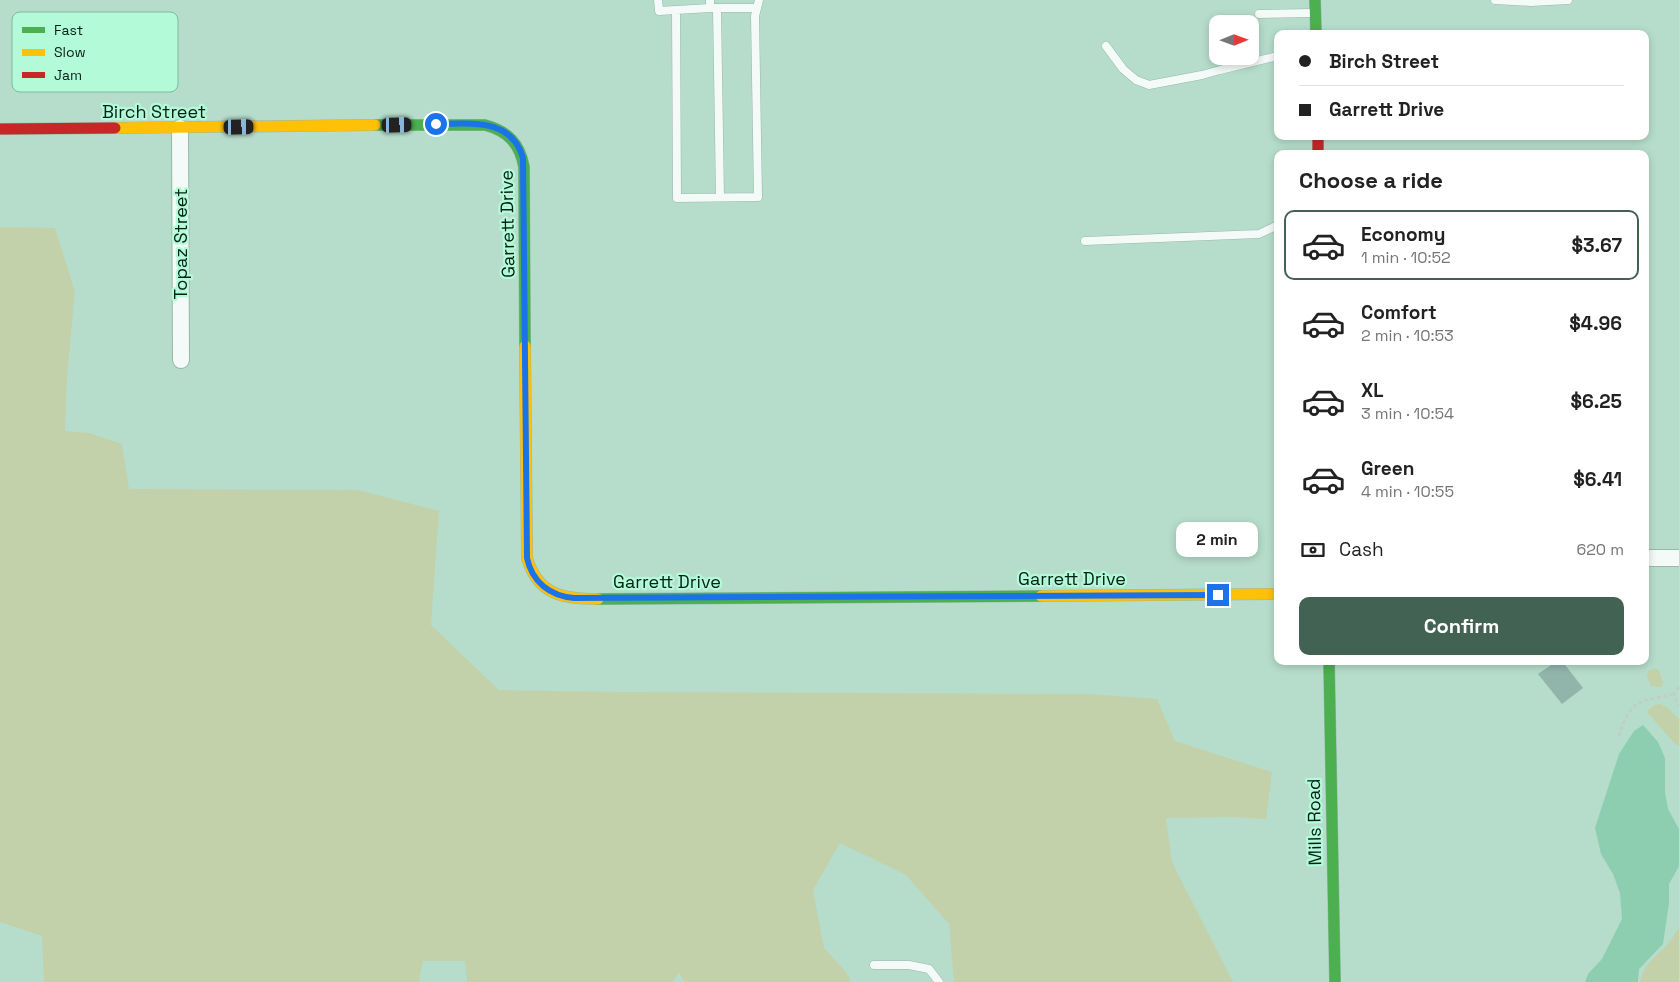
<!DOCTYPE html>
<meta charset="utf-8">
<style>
:root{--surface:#fff;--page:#f6f6f6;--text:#222;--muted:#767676;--line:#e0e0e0;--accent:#426254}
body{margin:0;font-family:"Space Grotesk",sans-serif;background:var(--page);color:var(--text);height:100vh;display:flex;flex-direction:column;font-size:19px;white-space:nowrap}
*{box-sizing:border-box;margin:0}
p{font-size:16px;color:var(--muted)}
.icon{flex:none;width:28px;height:28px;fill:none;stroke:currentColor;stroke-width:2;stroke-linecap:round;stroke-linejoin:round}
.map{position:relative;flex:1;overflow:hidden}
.side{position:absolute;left:1274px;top:150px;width:375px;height:515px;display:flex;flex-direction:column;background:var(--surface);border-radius:10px;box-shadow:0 2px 8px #0003}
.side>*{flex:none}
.banner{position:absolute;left:1274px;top:30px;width:375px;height:110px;border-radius:10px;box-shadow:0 2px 8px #0003;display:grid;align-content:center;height:110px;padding:0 25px;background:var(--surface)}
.needle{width:32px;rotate:89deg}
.controls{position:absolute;left:1209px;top:15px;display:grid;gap:10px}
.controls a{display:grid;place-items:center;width:50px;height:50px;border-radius:10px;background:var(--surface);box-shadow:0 2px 8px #0003;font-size:25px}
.end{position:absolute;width:22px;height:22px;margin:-11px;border:6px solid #1a73e8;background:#fff;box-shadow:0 0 0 2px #fff}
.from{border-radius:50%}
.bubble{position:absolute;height:35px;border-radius:10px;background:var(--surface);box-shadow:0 2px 8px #0003;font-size:16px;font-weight:700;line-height:35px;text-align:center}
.car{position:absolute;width:15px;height:30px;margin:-15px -8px;border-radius:6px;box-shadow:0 0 4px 1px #0007;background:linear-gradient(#222 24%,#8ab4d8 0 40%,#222 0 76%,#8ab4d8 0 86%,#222 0)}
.banner b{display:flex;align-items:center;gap:18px;height:48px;font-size:19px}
.banner b+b{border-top:1px solid var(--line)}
.banner i{width:12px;height:12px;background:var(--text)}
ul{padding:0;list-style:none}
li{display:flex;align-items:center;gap:15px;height:70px;margin:0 10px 8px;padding:0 15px;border:2px solid transparent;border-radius:10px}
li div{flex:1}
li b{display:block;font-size:19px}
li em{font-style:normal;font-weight:700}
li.selected{border-color:var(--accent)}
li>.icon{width:45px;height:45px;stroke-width:1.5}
h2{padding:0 25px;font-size:22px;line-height:60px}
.pay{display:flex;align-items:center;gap:12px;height:55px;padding:0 25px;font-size:19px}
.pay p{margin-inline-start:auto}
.button{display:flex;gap:10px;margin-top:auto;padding:10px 25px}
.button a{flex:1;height:58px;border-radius:10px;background:var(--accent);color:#fff;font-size:20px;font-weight:700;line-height:58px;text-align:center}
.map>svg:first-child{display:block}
.green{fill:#c2d1aa}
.water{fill:#8dceb0}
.building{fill:#92b5ab}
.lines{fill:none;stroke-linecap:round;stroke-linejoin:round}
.lane-casing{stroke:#98b7a9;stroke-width:9}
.street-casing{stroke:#98b7a9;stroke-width:18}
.fast-casing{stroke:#98b7a9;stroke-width:12}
.slow-casing{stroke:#98b7a9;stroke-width:12}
.jam-casing{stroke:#98b7a9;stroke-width:12}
.path{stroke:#c1cdc7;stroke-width:2.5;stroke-dasharray:4 2.5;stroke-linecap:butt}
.lane{stroke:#f4faf7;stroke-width:8}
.street{stroke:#f4faf7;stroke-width:16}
.fast{stroke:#4caf50;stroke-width:11}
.slow{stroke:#ffc107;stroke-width:11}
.jam{stroke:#c62828;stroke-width:11}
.route{stroke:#1a73e8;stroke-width:6}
.labels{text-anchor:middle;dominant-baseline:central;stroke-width:4.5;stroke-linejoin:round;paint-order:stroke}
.street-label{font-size:18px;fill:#032014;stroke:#b3fbd8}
.key{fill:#b3fbd8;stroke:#7eb99d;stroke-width:1}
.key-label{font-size:14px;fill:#032014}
</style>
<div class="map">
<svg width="1679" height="982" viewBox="0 0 1679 982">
<rect width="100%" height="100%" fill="#b6ddcb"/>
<path class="green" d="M0,227L55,228L75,292L67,376L65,431L89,433L122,444L129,489L358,490L439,511L431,625L499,690L620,692L1088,694L1157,699L1175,741L1272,772L1266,819L1235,817L1166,818L1172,862L1233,982H954L949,924L906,875L840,843L813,890L824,948L846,972L851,982H685L679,973L672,982H467L465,961H423L419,982H44L42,936L0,922Z
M1654,668L1659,670L1663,683L1661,687L1651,686L1647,677L1648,671Z
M1660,704L1668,708L1679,719V745L1675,744L1648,713V710L1655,705Z
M1679,927V982H1640C1643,966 1654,957 1665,947C1671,941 1675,934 1679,927Z"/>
<path class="water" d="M1643,725L1658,742L1665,758V792L1668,809L1679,829V866L1669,884V903L1663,944L1639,969L1638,982H1585L1588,974L1602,959L1622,919L1620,893L1613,874L1601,854L1595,828L1619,754L1634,731Z"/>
<path class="building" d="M1557,661H1562L1583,688L1562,704L1538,674Z"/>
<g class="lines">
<defs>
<path id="lane" d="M658,0L659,11L710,8V0
M1495,0L1531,2L1568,0
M712,8H757
M717,9L720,197
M676,10L677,198L758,197L755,16L759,0
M1259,14L1313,13
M1106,46L1123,69L1136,80L1149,85L1202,75L1220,70L1278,56
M1085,241L1259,234L1278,225
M874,965H909L929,969L939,982"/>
<path id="street" d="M180,128L181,360
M1645,558H1679"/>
<path id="fast" d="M1315,0L1316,34
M375,125H485C508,131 520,144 524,167L525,346
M598,599L1041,596
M1329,661L1335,982"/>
<path id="slow" d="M115,128L375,125
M525,346L527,558C538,595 563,599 598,599
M1041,596L1278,594"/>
<path id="jam" d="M0,129L115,128
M1318,136V154"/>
</defs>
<use href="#lane" class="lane-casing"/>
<use href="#street" class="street-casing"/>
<use href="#fast" class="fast-casing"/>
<use href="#slow" class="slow-casing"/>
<use href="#jam" class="jam-casing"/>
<path class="path" d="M1679,687L1674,694L1676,700L1679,705
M1619,736C1631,698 1639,702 1674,694"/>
<use href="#lane" class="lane"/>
<use href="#street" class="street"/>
<use href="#fast" class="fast"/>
<use href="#slow" class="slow"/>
<use href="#jam" class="jam"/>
</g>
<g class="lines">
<path class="route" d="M436,124C470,124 511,117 523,158L527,558C532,582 550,596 574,598L1218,595"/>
</g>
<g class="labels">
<g class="street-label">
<text x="154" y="111">Birch Street</text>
<text transform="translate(507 224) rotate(-91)">Garrett Drive</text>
<text transform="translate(180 244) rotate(-90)">Topaz Street</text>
<text x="1072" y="578">Garrett Drive</text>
<text x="667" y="581">Garrett Drive</text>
<text transform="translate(1314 822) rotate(-91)">Mills Road</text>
</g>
</g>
<rect x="12" y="12" width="166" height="80" rx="8" class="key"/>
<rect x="22" y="27" width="23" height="6" fill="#4caf50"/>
<rect x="22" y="49" width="23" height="7" fill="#ffc107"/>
<rect x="22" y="72" width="23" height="6" fill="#c62828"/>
<g class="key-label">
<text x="54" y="35">Fast</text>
<text x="54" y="57">Slow</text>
<text x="54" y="80">Jam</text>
</g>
</svg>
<div class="controls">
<a><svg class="needle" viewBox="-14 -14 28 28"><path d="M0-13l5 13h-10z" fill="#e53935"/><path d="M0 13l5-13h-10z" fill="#767676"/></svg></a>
</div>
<i class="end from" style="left:436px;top:124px"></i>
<i class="end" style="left:1218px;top:595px"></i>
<div class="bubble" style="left:1176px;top:522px;width:82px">2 min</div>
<i class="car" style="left:397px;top:125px;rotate:89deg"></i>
<i class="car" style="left:239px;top:127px;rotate:89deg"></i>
<div class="banner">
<b><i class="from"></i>Birch Street</b>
<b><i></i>Garrett Drive</b>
</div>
<section class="side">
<h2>Choose a ride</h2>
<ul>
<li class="selected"><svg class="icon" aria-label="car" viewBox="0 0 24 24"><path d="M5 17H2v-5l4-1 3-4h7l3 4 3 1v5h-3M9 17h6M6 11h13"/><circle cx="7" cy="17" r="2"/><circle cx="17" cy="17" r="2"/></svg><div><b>Economy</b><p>1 min · 10:52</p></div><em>$3.67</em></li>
<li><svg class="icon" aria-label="car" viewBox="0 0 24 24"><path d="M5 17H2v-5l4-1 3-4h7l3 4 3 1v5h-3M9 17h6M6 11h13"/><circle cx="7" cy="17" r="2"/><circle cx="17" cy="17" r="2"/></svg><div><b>Comfort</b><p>2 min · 10:53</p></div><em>$4.96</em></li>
<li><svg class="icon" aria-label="car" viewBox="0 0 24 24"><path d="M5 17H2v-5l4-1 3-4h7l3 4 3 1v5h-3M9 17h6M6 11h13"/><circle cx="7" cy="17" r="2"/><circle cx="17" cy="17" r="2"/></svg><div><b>XL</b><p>3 min · 10:54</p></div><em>$6.25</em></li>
<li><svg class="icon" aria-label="car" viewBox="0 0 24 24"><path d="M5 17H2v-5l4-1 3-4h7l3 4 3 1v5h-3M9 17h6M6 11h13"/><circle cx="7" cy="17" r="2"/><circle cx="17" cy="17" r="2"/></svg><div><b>Green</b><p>4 min · 10:55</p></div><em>$6.41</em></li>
</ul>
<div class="pay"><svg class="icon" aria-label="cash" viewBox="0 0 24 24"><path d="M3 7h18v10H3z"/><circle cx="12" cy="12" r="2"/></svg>Cash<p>620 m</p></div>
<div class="button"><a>Confirm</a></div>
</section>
</div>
